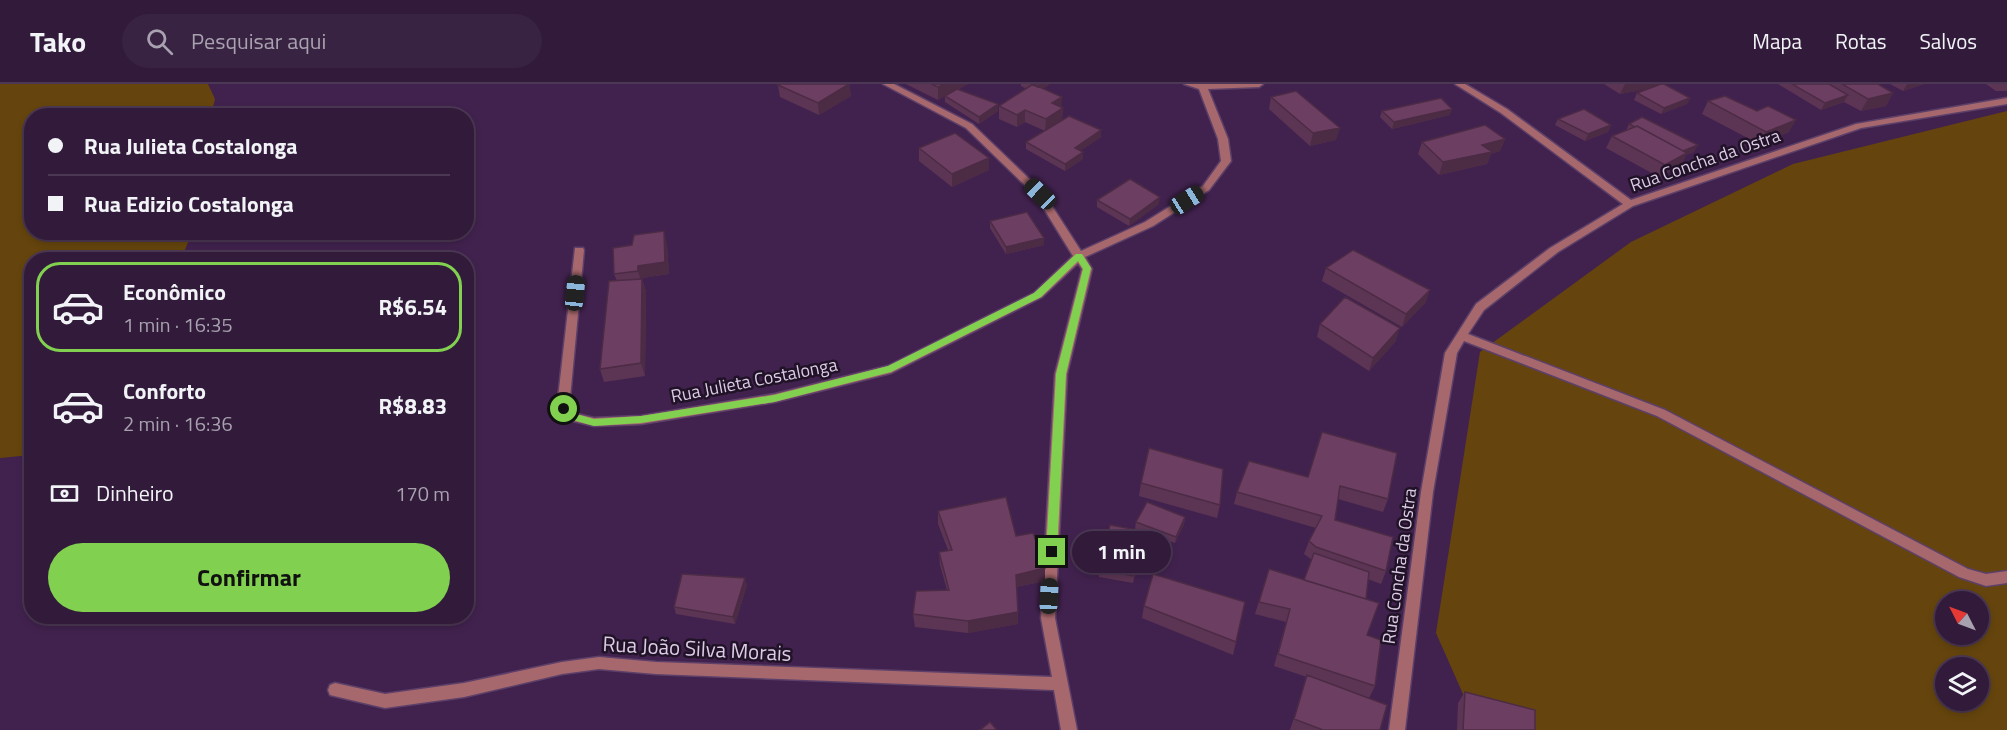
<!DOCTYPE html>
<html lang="pt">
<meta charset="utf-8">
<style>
:root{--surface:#311a3a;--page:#392342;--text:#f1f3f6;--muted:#a8a1af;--line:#4c3854;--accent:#82d04f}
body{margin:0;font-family:"Titillium Web",sans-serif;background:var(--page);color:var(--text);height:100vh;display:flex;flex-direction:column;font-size:22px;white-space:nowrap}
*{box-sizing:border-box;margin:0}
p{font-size:20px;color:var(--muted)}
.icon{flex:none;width:33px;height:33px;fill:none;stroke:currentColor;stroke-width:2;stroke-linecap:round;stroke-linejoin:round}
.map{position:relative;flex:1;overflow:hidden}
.details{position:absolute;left:24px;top:168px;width:450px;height:372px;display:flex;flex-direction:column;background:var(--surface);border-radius:24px;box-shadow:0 3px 9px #0003,0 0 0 2px var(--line)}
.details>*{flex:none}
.hud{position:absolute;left:24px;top:24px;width:450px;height:132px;border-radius:24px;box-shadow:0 3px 9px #0003,0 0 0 2px var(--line);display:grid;align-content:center;height:132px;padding:0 24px;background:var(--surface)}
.needle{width:39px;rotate:312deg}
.fabs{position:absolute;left:1935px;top:507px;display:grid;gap:12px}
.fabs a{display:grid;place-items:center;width:54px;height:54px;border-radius:50%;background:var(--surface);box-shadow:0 3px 9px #0003,0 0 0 2px var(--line);font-size:30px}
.end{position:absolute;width:27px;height:27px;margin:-14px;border:8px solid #82d04f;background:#111;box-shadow:0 0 0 3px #111}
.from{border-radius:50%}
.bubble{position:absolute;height:42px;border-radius:21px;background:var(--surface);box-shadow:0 3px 9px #0003,0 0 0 2px var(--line);font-size:20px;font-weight:700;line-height:42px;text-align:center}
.car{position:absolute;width:18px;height:36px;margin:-18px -9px;border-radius:8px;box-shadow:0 0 4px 2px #0007;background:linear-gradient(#222 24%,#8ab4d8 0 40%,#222 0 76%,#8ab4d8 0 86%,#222 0)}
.hud b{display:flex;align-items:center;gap:21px;height:57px;font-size:22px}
.hud b+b{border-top:2px solid var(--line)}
.hud i{width:15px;height:15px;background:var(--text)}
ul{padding:10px 0 0;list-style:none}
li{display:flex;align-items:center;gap:18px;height:90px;margin:0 12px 9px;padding:0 12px;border:3px solid transparent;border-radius:24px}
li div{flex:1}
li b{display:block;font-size:22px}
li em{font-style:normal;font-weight:700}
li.current{border-color:var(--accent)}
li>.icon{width:54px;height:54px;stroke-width:1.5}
.pay{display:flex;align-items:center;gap:15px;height:66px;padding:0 24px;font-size:22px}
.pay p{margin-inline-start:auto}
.primary-button{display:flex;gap:12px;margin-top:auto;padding:12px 24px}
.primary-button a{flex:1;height:69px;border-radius:36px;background:var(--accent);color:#111;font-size:24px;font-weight:700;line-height:69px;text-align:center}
header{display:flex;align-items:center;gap:36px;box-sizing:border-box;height:84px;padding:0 30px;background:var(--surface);border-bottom:2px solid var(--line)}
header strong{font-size:28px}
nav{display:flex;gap:33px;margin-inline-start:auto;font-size:21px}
.search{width:420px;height:54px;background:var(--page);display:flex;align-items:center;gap:15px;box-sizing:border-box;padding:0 21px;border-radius:33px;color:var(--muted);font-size:22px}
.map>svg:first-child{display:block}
.green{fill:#65450d;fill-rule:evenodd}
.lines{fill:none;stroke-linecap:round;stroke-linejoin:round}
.street-casing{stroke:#5d4069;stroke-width:3}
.street{fill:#a7686d;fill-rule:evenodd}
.wall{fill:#5d3554}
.shaded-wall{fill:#4c2b45}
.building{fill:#6c3e62;stroke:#4c2b45;stroke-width:1.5}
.route{fill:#82d04f}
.labels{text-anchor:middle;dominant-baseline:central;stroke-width:5;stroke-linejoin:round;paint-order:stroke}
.street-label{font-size:18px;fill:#ddcbe6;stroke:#211327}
.near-street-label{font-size:21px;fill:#ddcbe6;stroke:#211327}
</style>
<header>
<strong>Tako</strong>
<div class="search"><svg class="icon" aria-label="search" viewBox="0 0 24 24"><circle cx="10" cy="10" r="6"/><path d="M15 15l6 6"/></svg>Pesquisar aqui</div>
<nav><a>Mapa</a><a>Rotas</a><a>Salvos</a></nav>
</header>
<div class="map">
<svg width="2007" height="646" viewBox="0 0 2007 646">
<rect width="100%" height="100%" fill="#41224e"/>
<path class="green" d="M0,0H208L215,15L211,31L32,32V148L192,149L181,175L32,176L31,371L0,374Z
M2007,27V646H1479L1436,549L1480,268L1631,158L1793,80ZM1946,518H1978V550H1946ZM1946,584H1978V616H1946Z"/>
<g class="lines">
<defs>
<path id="street" d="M883,0H894L972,40L1043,108L1081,167L1145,138L1203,102L1221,77L1218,55L1199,5L1184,0H1263L1259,3L1208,5L1228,55L1231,77L1209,106L1153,142L1085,173L1092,185L1067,290L1055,534L1077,646H1061L1054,606L656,590L599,585L562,590L464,613L385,624L330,611L328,606L330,601L335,599L385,610L464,599L562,578L599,573L656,578L1052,593L1041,534L1055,290L1082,185L1078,179L1042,213L891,289L775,318L641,340L594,342L569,336L559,325L558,314L575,164H583L584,166L570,314L571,324L577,330L594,334L641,332L775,310L888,282L1034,209L1073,172L1036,112L966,44Z
M1455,0H1465L1507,25L1631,116L1856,40L2007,14V20L1861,44L1633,122L1558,168L1484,226L1468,250L1665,326L1968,485L1986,490L2007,487V499L1986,502L1959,493L1657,332L1464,257L1457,269L1433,408L1405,646H1389L1421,408L1445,269L1476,220L1550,164L1623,120L1501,29Z"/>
</defs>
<use href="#street" class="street-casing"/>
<use href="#street" class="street"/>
</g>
<path class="wall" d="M849,0L851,12L819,31L780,13L778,1Z
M906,0H968L957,6L998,20V27L979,40L945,18V12L938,16Z
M1021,0H1050L1043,5L1063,24L1062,36L1101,53L1080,67L1083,75L1065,87L1026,65V58L1045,47L1025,38L1017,43L999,35V22L1027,5L1021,2Z
M1604,0H1664L1690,14L1687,20L1661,30L1634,16L1637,9L1647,5L1620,10Z
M1778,0H1878L1893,9L1886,22L1861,27L1844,18L1821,26Z
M1890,0H1924L1903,7Z
M1986,0H2007V7H1996Z
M1271,13L1336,56L1310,62L1269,25Z
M1708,17L1789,48L1759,60L1702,30Z
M1382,27L1450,31L1392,45L1380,33Z
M1558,35L1611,41L1608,48L1585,57L1555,41Z
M1629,40L1694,68L1686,71L1681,82L1659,93L1606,64L1612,52L1626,47Z
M1505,55L1500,67L1491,70L1487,80L1439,91L1418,70L1422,58Z
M919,64L989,86L952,103L919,77Z
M1097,116L1159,120L1129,142L1097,123Z
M990,137L1044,161L1006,170L990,144Z
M667,160L669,190L642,194L646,208L645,292L604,298L600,285L617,197L614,190L632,161Z
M1326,184L1426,218L1402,243L1322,197Z
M1320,240L1396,257L1369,287L1317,253Z
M1249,377L1388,415L1383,428L1338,415L1335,436L1386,487L1381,500L1368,495L1366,515L1367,551L1375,602L1369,614L1357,610L1380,646H1290L1307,593L1274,582L1286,538L1255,530L1269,485L1304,496L1312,476L1304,470L1309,457L1316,444L1234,420L1237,408Z
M1141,399L1220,421L1217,434L1139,412Z
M938,427L1016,452L1045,484V497L1016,503L1018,540L968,549L915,543L913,530L947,506L940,481L939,468L948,466L938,440Z
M1185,433L1184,440L1175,459L1144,448L1133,499L1099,493V486L1138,446L1135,445L1136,438Z
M747,501L735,540L676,530L674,523Z
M1144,522L1236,558L1233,571L1142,534Z
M1465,608L1535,646H1457L1458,619Z"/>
<path class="shaded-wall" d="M849,0L851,12L819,31L818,19Z
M944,0H968L938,16V3Z
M1041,0H1050L1037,10V3Z
M1625,0H1661L1660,3L1620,10Z
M1907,0H1924L1903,7Z
M1893,9L1886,22L1861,27L1868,15Z
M1848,11L1844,18L1821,26L1825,19Z
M1062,13L1061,25L1063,24L1062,36L1045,47L1046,35L1052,19Z
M1690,14L1687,20L1661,30L1664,24Z
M998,20V27L979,40V33Z
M1452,25L1450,31L1392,45L1394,38Z
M1025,26V38L1017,43V31Z
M1796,36L1789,48L1759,60L1766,48Z
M1611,41L1608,48L1585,57L1588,50Z
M1340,44L1336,56L1310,62L1313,49Z
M1101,46V53L1074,71L1075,64Z
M1505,55L1500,67L1491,70L1487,80L1439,91L1443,78L1482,61Z
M1698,61L1694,68L1686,71L1681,82L1659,93L1665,81L1683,68Z
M1083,68V75L1065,87V80Z
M989,74V86L952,103V90Z
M1160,113L1159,120L1129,142L1130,135Z
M664,147L667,160L669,190L642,194V200L638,187V182Z
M1044,154V161L1006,170V163Z
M642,195L646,208L645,292L641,279Z
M1430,206L1426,218L1402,243L1406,230Z
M1400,244L1396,257L1369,287L1373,274Z
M1185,433L1184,440L1175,459L1176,453Z
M1045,484V497L1015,503L1016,491Z
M745,494L747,501L735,540L733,533Z
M1018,528V540L968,549V537Z"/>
<path class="building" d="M781,0H849L818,19L778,1Z
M931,0H944L938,3Z
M1031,0H1041L1038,3Z
M1033,0L1062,13L1052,19L1063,24L1046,35L1025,26L1017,31L999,22Z
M1661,0H1664L1690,14L1664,24L1637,9Z
M1792,0H1829L1848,11L1825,19Z
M1842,0H1878L1893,9L1868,15Z
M957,5L998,20L979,33L945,12Z
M1296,7L1340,44L1313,49L1271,13Z
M1725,12L1757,27L1768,22L1796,36L1766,48L1708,17Z
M1441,14L1452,25L1394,38L1382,27Z
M1584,25L1611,41L1588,50L1558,35Z
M1069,32L1101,46L1075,64L1083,68L1065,80L1026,58Z
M1642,33L1698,61L1683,67L1637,42L1635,43L1629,40Z
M1485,41L1505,55L1482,61L1492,68L1443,78L1422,58Z
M1637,42L1687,69L1665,81L1612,52Z
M955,49L989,74L952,90L919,64Z
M1130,95L1160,113L1130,135L1097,116Z
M1027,128L1044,154L1006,163L990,137Z
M664,147L665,178L638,182V187L614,190L613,164L632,161L634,151Z
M1353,166L1430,206L1406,230L1326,184Z
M642,195L641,279L600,285L609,197Z
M1345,213L1400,244L1373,274L1320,240Z
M1322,348L1397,369L1388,415L1340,402L1335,436L1393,453L1386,487L1316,463L1309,457L1322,432L1237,408L1249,377L1308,393Z
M1149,364L1223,385L1220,421L1141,399Z
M1006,413L1016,452L1033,449L1045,484L1016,491L1018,528L968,537L913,530L916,507L949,506L939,468L952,466L938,427Z
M1147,418L1185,433L1176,453L1136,438Z
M1110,441L1144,447L1133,492L1099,486Z
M1314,469L1369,488L1366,515L1304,496Z
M1269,485L1379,519L1367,551L1381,556L1375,602L1278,570L1290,525L1259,518Z
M682,490L745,494L733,533L674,523Z
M1153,490L1245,518L1236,558L1144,522Z
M1307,591L1387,621L1380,646H1323L1294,635Z
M1465,608L1535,626V646H1463Z
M990,638L997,646H980Z"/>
<path class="route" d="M1076,170H1082L1091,184L1066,290L1057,468L1052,472L1046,468L1056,290L1083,185L1078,177L1041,213L891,288L774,318L641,339L594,342L569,335L560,325L564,321L576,330L594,335L641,332L774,311L888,282L1034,209Z"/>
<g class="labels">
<g class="street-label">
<text transform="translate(1705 76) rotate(-19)">Rua Concha da Ostra</text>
<text transform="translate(754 296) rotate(-11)">Rua Julieta Costalonga</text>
<text transform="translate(1399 482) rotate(-82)">Rua Concha da Ostra</text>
</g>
<g class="near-street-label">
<text transform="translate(697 564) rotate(3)">Rua João Silva Morais</text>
</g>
</g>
</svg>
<div class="fabs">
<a><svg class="needle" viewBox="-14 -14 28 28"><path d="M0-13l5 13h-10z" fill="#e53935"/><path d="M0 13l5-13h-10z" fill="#a8a1af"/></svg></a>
<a><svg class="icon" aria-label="layers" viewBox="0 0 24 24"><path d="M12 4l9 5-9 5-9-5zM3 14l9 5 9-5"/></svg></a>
</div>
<i class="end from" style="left:564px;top:325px"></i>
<i class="end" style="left:1052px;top:468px"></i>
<div class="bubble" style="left:1072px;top:447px;width:99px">1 min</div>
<i class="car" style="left:1040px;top:110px;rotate:314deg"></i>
<i class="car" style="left:1187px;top:116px;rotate:58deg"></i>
<i class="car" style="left:575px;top:209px;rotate:6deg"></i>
<i class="car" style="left:1049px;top:512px;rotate:3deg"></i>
<div class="hud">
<b><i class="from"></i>Rua Julieta Costalonga</b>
<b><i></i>Rua Edizio Costalonga</b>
</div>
<section class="details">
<ul>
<li class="current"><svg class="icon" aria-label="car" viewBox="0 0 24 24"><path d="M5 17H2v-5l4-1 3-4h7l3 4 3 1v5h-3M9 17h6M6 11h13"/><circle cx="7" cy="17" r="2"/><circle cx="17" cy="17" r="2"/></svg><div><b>Econômico</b><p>1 min · 16:35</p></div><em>R$6.54</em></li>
<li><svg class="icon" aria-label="car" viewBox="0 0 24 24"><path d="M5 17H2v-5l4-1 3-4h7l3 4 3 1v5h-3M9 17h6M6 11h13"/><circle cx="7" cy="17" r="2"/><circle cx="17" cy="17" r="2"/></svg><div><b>Conforto</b><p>2 min · 16:36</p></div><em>R$8.83</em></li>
</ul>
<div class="pay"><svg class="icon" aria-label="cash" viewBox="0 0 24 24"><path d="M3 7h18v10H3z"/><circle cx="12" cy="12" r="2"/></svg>Dinheiro<p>170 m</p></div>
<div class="primary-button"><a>Confirmar</a></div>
</section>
</div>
